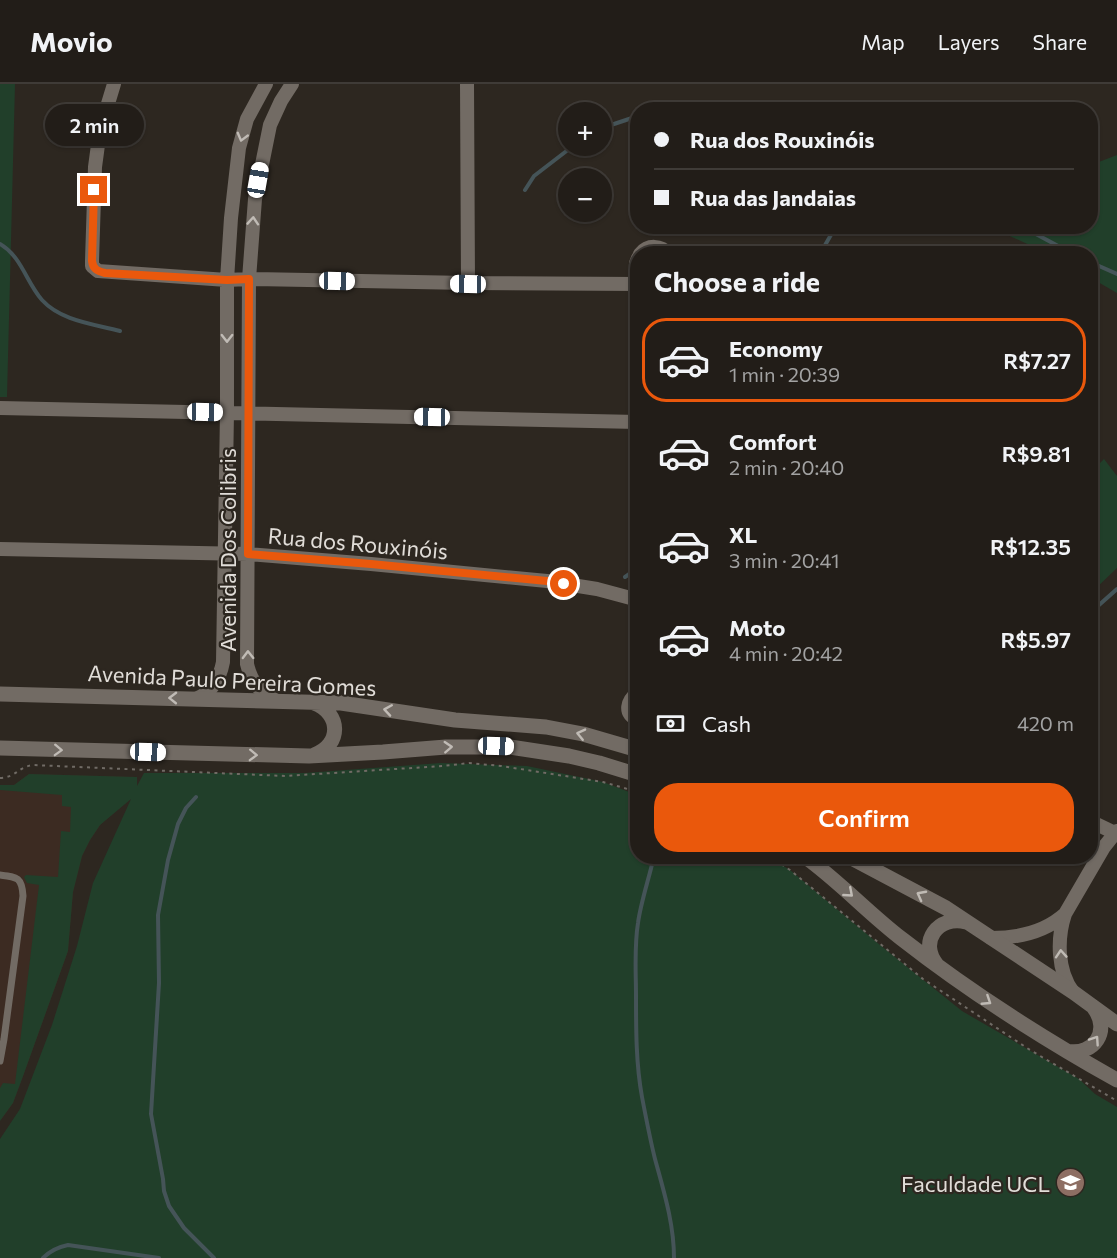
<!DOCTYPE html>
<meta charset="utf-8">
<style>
:root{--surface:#221d18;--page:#2a2621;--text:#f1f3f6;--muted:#a2a2a2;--line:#3f3b37;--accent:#ea580c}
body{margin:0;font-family:Commissioner,sans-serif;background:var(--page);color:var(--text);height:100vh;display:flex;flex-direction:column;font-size:22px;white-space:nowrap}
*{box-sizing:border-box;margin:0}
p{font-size:20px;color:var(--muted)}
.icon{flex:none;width:33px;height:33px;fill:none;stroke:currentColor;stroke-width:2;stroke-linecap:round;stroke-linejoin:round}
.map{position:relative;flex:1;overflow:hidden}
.sheet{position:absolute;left:630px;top:162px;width:468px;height:618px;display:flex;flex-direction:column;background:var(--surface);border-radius:24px;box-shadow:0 2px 4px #0004,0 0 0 2px var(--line)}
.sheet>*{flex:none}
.guide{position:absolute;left:630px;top:18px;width:468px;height:132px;border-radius:24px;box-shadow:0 2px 4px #0004,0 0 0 2px var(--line);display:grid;align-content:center;height:132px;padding:0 24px;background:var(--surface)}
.buttons{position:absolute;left:558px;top:18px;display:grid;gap:12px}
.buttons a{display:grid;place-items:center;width:54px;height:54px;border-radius:50%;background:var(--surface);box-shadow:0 2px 4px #0004,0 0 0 2px var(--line);font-size:30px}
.end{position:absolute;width:27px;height:27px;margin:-14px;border:8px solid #ea580c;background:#fff;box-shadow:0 0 0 3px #fff}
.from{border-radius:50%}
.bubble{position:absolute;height:42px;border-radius:21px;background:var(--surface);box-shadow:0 2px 4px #0004,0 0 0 2px var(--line);font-size:20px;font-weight:600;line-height:42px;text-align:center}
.car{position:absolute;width:18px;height:36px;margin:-18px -9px;border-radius:8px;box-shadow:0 0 4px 2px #0007;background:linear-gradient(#fff 24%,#345 0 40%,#fff 0 76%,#345 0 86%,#fff 0)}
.guide b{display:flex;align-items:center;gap:21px;height:57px;font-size:22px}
.guide b+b{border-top:2px solid var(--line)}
.guide i{width:15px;height:15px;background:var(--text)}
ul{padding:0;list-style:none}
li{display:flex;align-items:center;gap:18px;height:84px;margin:0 12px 9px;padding:0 12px;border:3px solid transparent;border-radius:24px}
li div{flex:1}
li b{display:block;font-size:22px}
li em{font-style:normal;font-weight:600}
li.current{border-color:var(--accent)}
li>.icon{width:54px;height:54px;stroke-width:1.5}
h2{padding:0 24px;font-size:27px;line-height:72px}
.pay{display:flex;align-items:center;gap:15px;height:66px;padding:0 24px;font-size:22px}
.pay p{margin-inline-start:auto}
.button{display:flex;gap:12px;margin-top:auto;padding:12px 24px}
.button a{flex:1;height:69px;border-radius:24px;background:var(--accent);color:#fff;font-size:24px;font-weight:600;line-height:69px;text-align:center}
header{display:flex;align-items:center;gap:36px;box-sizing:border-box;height:84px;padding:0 30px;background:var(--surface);border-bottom:2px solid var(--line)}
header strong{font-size:28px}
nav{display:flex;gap:33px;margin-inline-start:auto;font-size:21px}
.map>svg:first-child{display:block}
.medical{fill:#3c2b22}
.green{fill:#213f2a}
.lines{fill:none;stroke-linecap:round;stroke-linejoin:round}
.stream{stroke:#455458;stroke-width:4}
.path{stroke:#706b65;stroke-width:2;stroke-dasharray:3 4.5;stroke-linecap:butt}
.service{stroke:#726b64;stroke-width:7}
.minor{stroke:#726b64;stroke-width:14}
.secondary{stroke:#726b64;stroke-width:15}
.oneway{stroke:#c0bbb5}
.route{stroke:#ea580c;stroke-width:8}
.labels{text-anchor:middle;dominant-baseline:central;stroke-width:4.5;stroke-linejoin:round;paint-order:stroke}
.street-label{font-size:22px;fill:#e1ddd8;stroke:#2d2720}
.poi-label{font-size:22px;fill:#e1ddd8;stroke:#2d2720;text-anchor:end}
</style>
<header>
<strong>Movio</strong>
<nav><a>Map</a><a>Layers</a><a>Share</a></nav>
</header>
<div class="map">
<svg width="1117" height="1174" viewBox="0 0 1117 1174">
<rect width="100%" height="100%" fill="#2d2720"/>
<path class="medical" d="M29,690L137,693L136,710L100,741L90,756L82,772L73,808L68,867L22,995L13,1019L0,1037V701H14Z"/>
<path class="green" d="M0,0H15L7,313H0Z
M1117,71V209L1091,194L1090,170L1047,169L990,143L1090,142L1091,81Z
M1104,375L1117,392V484L1091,509V388Z
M441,679L527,682L603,698L637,711L638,772L769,773L790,786L880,861L962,927L1079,995L1095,1010L1117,1023V1174H0V1055L20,1025L52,941L77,862L93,799L131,715L100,741L90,756L82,772L73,808L68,867L22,995L13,1019L0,1037V1004L3,999L15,1000L39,801L27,799L24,793L26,791L58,793L61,747L70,748L71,723L62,722V711L0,706V701H14L29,690L137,693V702L144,689H305Z"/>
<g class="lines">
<path class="stream" d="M662,26C694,21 750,16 781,26
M602,44L638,32
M525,106L534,92L573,62
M1021,142L1073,170
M0,160C22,173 26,198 42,216C61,237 94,240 120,247
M820,170L836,142
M1090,178L1117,190
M625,493L638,484
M1090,529L1117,505
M196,713L186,724L178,740L168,776L158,831L159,899L151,1030L163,1095L164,1107L169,1122L184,1144L214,1174
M654,772C649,795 641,817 638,839C634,863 636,888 636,912C636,946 636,980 642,1013C646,1034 650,1055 655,1075C664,1108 674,1140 674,1174
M43,1174C50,1167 58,1163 68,1161L159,1174"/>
<path class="path" d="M0,694C17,693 18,683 33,681L285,692L443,682L469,679L501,682L603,698L638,708
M769,772L790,786L923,895L1030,966L1117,1017"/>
<path class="service" d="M0,791C17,793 22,793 23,812L4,955L0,977"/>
<path class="minor" d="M114,0L100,46L95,83L92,177V182L98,187L227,196L249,195L468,199L638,200
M467,0L468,199
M640,170C648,160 661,161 669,170
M638,174L636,179L638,189
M0,324L638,338
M0,465L248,470L371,480L547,497L597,505L638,516
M638,608C627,617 623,629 638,636
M196,615C212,608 220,594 223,578L227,328V196L231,134L239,64L247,35L266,0
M277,617C260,610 251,598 247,580L249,195L255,115L270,41L281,17L292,0
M1090,737L1117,750
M991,854C1017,854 1045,848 1065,830
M1073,908C1057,887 1057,854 1065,830L1104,763L1117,747"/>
<path class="secondary" d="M0,610L341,619L455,636L546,643L583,650L638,666
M314,619C341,629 342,661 314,671
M0,664L309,672L383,668L446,663H510L569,672L599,679L638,691
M804,772C839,797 868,829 902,855C970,908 1042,954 1117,996
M848,772L946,824L1073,908L1117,940
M937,881C918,858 938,831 966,838
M1067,967C1094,972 1111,947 1094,924"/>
</g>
<defs><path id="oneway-chevron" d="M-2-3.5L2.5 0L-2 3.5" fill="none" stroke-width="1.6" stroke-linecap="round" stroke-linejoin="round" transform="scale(1.5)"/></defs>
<g class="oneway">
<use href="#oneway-chevron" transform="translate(242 53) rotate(105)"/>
<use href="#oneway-chevron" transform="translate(253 137) rotate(-86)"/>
<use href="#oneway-chevron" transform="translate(227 254) rotate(90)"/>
<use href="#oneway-chevron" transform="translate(248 571) rotate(-91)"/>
<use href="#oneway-chevron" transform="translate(173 614) rotate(-179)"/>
<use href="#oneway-chevron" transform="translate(388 626) rotate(-171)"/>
<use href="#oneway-chevron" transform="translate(581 650) rotate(-167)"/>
<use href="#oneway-chevron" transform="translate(448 663) rotate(-3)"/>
<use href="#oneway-chevron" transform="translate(58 666) rotate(2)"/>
<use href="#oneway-chevron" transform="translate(253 671) rotate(2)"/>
<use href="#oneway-chevron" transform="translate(849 809) rotate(41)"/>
<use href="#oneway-chevron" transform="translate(921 811) rotate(-152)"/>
<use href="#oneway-chevron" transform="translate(1061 870) rotate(-94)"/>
<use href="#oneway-chevron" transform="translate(987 917) rotate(33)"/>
<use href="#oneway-chevron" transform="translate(1095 956) rotate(-56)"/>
</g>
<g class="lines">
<path class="route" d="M94,106L92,177C93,185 97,187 105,189L227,196L249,195L248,470L371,480L547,497L564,500"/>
</g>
<defs>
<symbol id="university-disc" viewBox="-11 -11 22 22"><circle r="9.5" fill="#8d6e63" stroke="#2d2720"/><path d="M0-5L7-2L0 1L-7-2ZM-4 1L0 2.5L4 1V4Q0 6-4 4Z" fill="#fff"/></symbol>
</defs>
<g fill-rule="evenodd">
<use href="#university-disc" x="1054" y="1082" width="33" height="33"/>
</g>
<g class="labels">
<g class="street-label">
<text transform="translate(358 459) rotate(5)">Rua dos Rouxinóis</text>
<text transform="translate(227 466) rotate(-90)">Avenida Dos Colibris</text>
<text transform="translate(232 596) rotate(3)">Avenida Paulo Pereira Gomes</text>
</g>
<g class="poi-label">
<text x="1050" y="1099">Faculdade UCL</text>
</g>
</g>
</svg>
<div class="buttons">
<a>+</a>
<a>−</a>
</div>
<i class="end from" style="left:564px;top:500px"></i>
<i class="end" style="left:94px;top:106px"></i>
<div class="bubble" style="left:45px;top:20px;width:99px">2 min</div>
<i class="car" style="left:258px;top:96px;rotate:10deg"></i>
<i class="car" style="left:337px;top:197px;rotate:91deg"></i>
<i class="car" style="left:468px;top:200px;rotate:271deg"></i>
<i class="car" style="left:205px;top:328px;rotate:91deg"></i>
<i class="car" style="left:432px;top:333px;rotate:271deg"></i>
<i class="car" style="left:496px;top:662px;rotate:92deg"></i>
<i class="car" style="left:148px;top:668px;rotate:92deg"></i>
<div class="guide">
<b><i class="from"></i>Rua dos Rouxinóis</b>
<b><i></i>Rua das Jandaias</b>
</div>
<section class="sheet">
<h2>Choose a ride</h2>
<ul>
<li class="current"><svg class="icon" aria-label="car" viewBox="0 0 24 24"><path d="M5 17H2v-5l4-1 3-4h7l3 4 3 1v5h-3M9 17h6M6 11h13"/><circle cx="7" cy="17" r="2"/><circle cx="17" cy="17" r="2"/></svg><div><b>Economy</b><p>1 min · 20:39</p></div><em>R$7.27</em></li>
<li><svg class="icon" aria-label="car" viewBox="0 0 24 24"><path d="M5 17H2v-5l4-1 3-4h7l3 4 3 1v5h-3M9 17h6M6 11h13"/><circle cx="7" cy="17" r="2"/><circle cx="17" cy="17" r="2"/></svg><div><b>Comfort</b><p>2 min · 20:40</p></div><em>R$9.81</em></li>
<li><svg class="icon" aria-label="car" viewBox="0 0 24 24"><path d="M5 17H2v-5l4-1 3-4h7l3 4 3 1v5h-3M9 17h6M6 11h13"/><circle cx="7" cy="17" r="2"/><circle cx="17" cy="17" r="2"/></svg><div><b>XL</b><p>3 min · 20:41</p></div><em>R$12.35</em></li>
<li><svg class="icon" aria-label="car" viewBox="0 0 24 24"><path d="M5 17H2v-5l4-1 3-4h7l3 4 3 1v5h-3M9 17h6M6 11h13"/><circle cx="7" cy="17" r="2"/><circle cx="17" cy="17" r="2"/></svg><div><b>Moto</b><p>4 min · 20:42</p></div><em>R$5.97</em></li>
</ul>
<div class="pay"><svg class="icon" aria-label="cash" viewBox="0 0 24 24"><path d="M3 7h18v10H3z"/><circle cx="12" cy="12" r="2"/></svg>Cash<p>420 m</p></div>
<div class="button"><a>Confirm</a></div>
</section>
</div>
